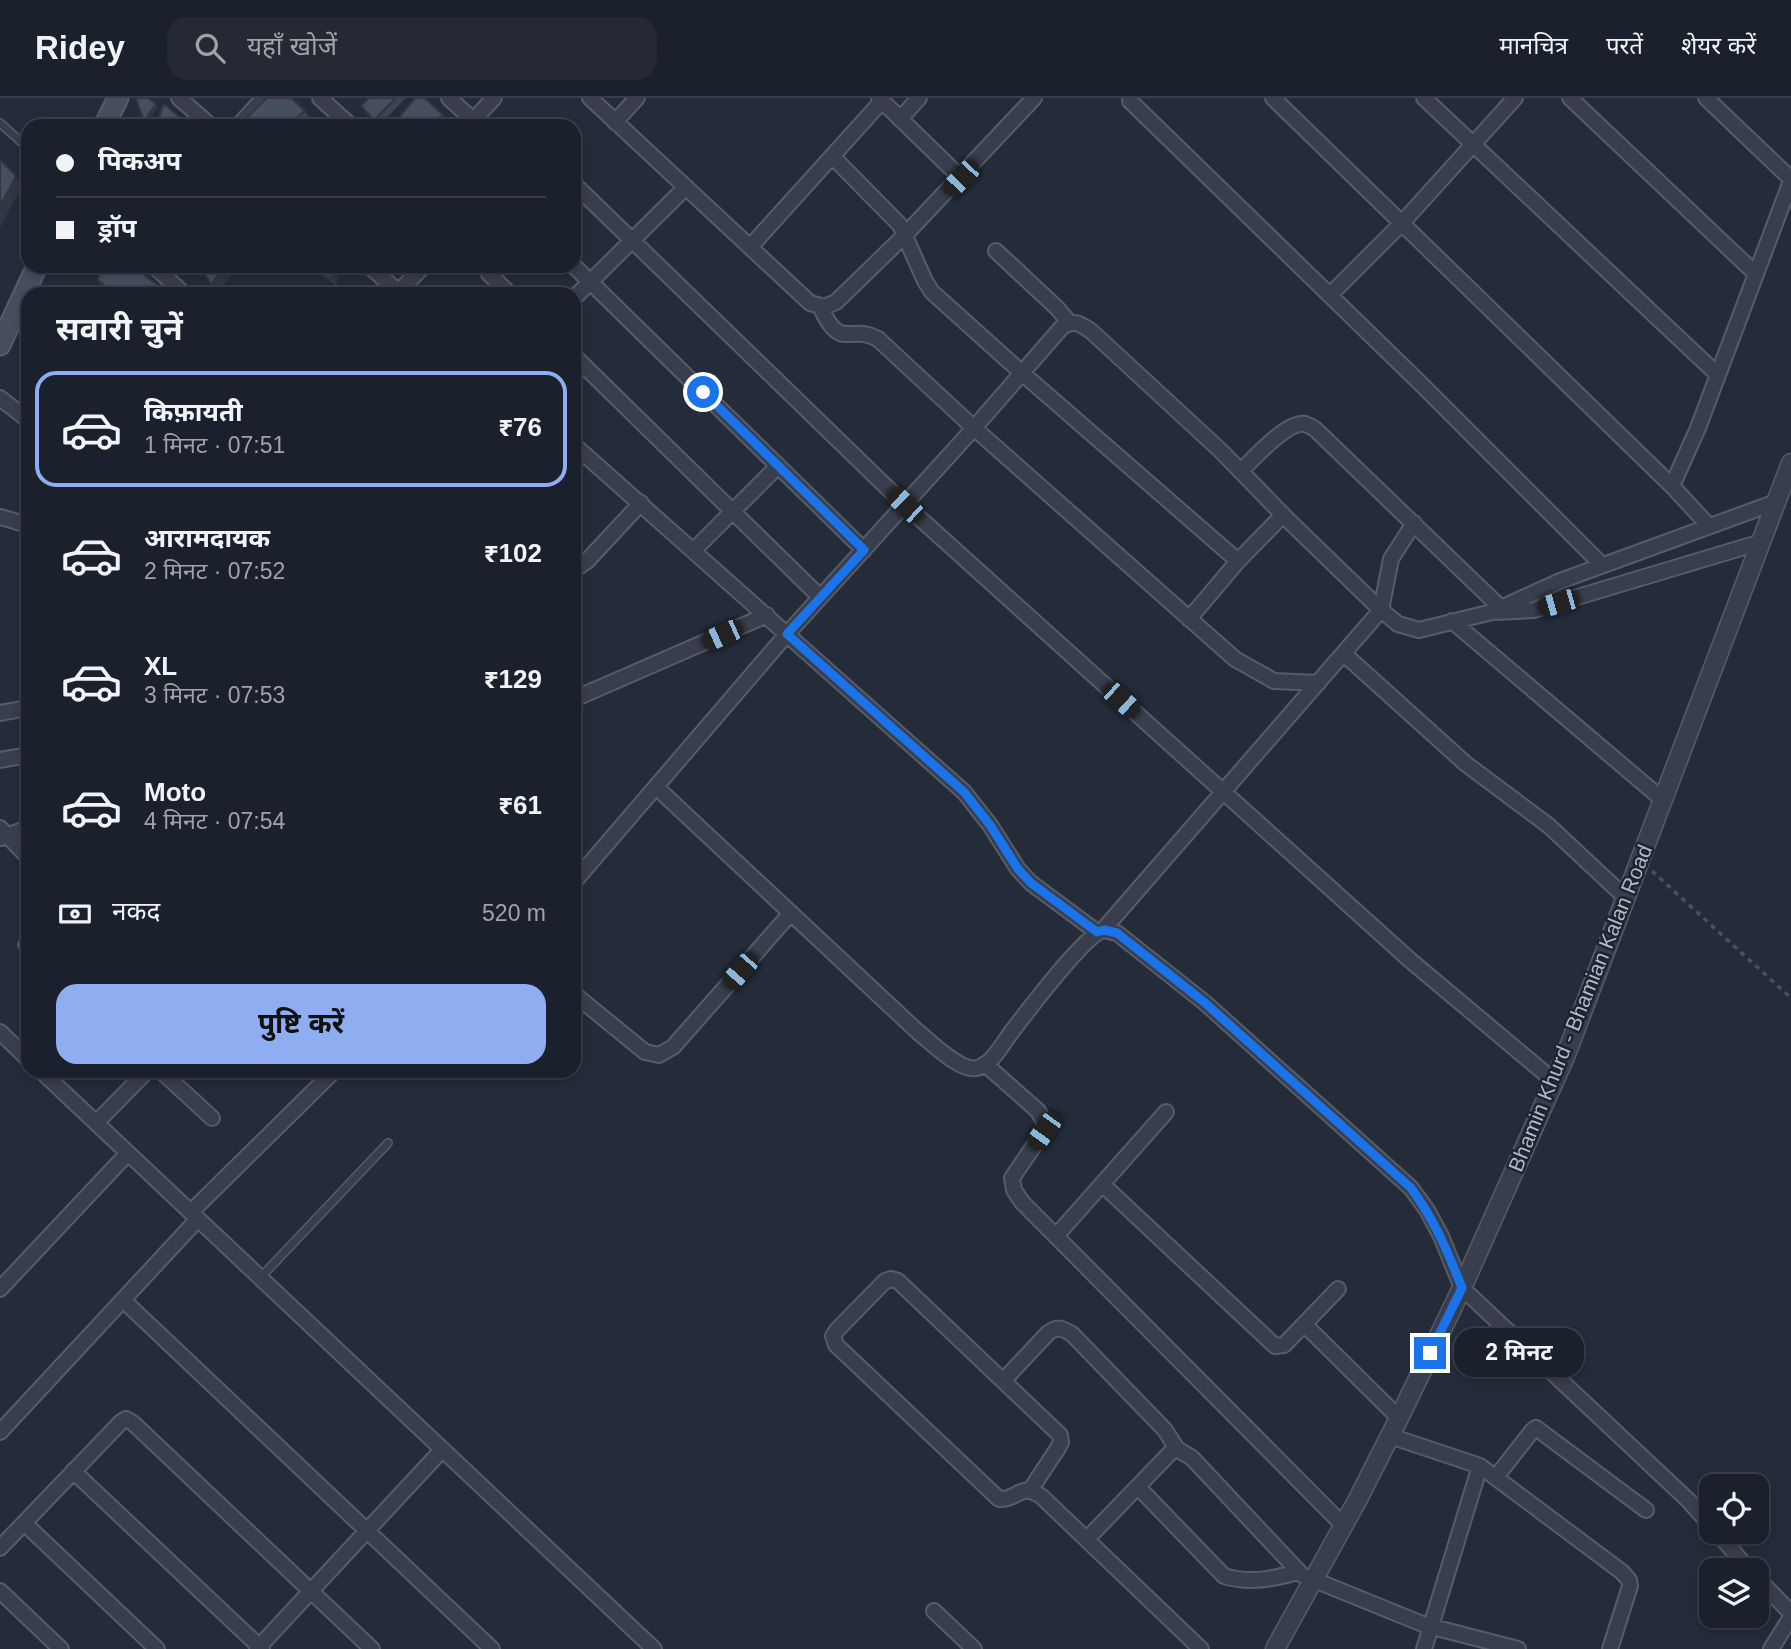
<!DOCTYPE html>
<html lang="hi">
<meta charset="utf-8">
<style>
:root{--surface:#1b212c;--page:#242934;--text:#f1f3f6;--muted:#a0a3a9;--line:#393e48;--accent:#8eaef1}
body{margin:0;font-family:Arial,"Noto Sans Devanagari",sans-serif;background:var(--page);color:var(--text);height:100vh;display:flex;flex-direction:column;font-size:26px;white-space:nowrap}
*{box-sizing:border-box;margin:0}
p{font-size:23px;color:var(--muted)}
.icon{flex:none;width:38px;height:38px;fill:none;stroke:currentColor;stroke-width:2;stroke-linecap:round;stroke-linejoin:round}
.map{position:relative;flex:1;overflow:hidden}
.drawer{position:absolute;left:21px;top:189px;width:560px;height:791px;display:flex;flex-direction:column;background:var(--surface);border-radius:21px;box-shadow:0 4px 10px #0003,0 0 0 2px var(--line)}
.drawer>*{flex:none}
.hud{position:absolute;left:21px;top:21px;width:560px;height:154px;border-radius:21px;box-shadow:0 4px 10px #0003,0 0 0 2px var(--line);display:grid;align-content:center;height:154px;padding:0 35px;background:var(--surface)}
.controls{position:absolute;left:1699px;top:1376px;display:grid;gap:14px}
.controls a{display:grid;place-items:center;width:70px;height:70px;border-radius:14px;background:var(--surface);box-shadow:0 4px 10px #0003,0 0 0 2px var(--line);font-size:35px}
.end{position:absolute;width:32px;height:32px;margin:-16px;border:9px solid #1a73e8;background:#fff;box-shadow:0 0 0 4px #fff}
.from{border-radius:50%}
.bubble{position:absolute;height:49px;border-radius:21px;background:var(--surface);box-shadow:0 4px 10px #0003,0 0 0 2px var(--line);font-size:23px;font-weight:700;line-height:49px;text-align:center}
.car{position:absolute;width:21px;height:42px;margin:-21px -10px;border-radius:9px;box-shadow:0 0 5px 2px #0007;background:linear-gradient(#222 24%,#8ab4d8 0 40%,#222 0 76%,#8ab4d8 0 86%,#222 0)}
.hud b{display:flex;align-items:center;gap:24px;height:66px;font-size:26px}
.hud b+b{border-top:2px solid var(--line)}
.hud i{width:18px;height:18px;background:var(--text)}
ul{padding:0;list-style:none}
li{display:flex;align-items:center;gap:21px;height:116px;margin:0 14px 10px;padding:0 21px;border:4px solid transparent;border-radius:21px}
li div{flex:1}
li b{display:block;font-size:26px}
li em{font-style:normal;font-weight:700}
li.current{border-color:var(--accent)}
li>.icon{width:63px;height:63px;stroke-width:1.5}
h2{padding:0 35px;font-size:32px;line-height:84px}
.pay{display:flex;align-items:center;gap:18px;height:77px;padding:0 35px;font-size:26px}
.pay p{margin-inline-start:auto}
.primary-button{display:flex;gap:14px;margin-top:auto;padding:14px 35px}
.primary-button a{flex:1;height:80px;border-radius:21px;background:var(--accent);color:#111;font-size:28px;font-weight:700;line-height:80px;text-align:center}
header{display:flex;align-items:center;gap:42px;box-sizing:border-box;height:98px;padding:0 35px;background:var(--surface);border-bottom:2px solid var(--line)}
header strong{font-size:33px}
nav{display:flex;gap:38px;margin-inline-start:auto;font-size:24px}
.search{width:490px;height:63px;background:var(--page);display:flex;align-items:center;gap:18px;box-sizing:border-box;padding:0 24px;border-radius:21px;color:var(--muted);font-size:26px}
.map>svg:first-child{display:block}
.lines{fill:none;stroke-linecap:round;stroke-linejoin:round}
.service-casing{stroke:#565c68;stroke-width:10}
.minor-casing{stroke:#565c68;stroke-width:18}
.tertiary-casing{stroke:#565c68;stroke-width:21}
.secondary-casing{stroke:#565c68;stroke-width:23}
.path{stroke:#445558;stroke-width:3.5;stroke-dasharray:5 5;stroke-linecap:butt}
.service{stroke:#383e4b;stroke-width:7}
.minor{stroke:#383e4b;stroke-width:14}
.tertiary{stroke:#383e4b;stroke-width:18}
.secondary{stroke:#464d5d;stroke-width:19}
.wall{fill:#3b4451}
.shaded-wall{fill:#303742}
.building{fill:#454f5e;stroke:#303742;stroke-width:2}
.route{stroke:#1a73e8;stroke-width:9}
.labels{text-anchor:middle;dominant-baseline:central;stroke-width:5;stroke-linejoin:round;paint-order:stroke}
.street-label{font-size:21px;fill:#b3b9c6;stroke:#1d232f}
</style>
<header>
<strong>Ridey</strong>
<div class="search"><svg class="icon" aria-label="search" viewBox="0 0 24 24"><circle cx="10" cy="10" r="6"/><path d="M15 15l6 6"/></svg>यहाँ खोजें</div>
<nav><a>मानचित्र</a><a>परतें</a><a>शेयर करें</a></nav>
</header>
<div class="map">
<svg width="1791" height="1551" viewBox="0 0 1791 1551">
<rect width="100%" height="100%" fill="#242c3a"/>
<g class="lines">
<defs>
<path id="service" d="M0,25L28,50
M260,1180L388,1045"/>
<path id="minor" d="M179,0L211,28
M320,0L351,28
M449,0L473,22
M590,0L810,205L824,209L836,204L905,137L1034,0
M879,0L961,80
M1273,0L1672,388L1709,428
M1424,0L1718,277
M1570,0L1756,176
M1706,0L1791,81
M1130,3L1421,286L1602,467
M900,21L919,0
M615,24L637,0
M238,28L264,0
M468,28L494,0
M832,58L900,127L925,183L932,194L1022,275L1238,463
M574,86L905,407L1411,863L1554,983
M750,149L882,3
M996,153L1057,210L1069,224
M154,168L184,196
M369,168L401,196
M574,168L864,452
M489,176L510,196
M398,194L424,168
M1330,197L1401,126L1515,0
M574,200L686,89
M820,208C841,255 849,225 878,241L974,330L1235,561L1274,583L1318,585
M574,258L820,499
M0,300L28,322
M574,347L964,694L990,727L1018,771L1031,785L1097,834
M1241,373C1253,361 1287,323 1305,326C1308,327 1312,329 1315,331L1501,510
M1672,388L1698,330L1791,83
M0,419L28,427
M694,452L778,368
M574,472L587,463L641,405
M1496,514L1534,512L1761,444
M1189,521L1238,463L1283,417
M1452,523L1663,702
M1344,556L1466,666L1549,728L1626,800
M574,601L767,517
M0,615L28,610
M0,662L28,657
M656,689L918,934C931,944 960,974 977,970C991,967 1002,947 1010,936C1026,915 1083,839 1103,832L1117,835L1204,904L1411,1090L1427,1112L1441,1138L1462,1190L1688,1402L1712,1429
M0,730L28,759
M1,740L28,730
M574,784L787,536L974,330L1062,229C1074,221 1080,226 1091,233L1221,353L1287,421L1381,512L1398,526L1419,532L1492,514L1560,483L1776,404
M1103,832L1381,512L1391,461L1414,425
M26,847L28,849
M574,896L645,954L659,957L673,949L790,816
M0,934L28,961
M985,966L1038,1013L1044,1023V1033L1012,1080L1014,1092L1022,1104L1343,1427
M41,973L654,1551
M161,973L212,1020
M96,1025L147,973
M1102,1086L1275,1248L1284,1247L1338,1191
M191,1114L334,973
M1056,1138L1166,1014
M0,1191L128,1055
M123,1202L492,1551
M1304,1226L1399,1320
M1003,1283L1048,1235C1058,1228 1062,1230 1072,1236L1165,1332L1177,1351
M0,1334L198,1121
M1390,1338L1480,1368L1622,1474L1629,1482L1630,1488L1610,1551
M73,1373L262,1551
M1496,1379L1532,1333L1536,1330L1646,1412
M1138,1389L1224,1478C1250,1486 1272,1481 1298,1474
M1031,1391L1058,1350L1061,1344L1060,1337L898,1183L891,1181L885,1183L837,1232L833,1238L836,1247L999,1401C1019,1402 1019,1384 1041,1398L1201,1551
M24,1425L157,1551
M1716,1433L1749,1472
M1087,1441L1171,1354L1177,1351L1192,1360L1302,1477L1425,1527L1518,1551
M0,1450L121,1324L126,1321L133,1325L372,1551
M1757,1480L1791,1515
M0,1493L61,1551
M934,1513L974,1551
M257,1551L442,1352
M1424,1551L1480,1368
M1771,1551L1791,1519"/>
<path id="tertiary" d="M1275,1551L1358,1401L1399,1320L1462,1190L1565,959L1791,365"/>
<path id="secondary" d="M104,28L118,0
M0,247L37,168"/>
</defs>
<use href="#service" class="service-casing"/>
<use href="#minor" class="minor-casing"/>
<use href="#tertiary" class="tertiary-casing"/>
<use href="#secondary" class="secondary-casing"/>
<path class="path" d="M1652,773L1791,900"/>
<use href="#service" class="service"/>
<use href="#minor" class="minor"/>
<use href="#tertiary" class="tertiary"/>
<use href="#secondary" class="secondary"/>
</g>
<path class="wall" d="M369,0H406L379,28L365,14L361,8Z
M305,13L311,22L304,28H247Z
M443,17L449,26L446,28H392Z
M310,168H341L336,187Z
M97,181L169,196H110L103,190Z"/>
<path class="shaded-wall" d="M156,6L158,9L146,26L144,23Z
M16,78L22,87L0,130V108Z
M225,168H239L217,195L211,186Z
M335,168H341L336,187L331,181Z"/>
<path class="building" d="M137,0H148L156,6L144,23L136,1Z
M267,0H291L305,13L286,28H247L244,22Z
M369,0H396L374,22L361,8Z
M415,0H425L443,17L429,28H392Z
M164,6L189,27L187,28H161L157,24Z
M315,21L322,28H307Z
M0,62L16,78L0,108Z
M106,168H133L169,196H114L97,181Z
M199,168H225L211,186Z
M314,168H335L331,181Z"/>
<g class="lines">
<path class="route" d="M703,294L864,452L787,536L964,694L990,727L1018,771L1031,785L1097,834L1104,832L1117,835L1204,904L1411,1090C1434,1121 1448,1154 1462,1190L1430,1255"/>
</g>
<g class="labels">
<g class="street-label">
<text transform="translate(1580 910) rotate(-68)">Bhamin Khurd - Bhamian Kalan Road</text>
</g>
</g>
</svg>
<div class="controls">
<a><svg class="icon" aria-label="locate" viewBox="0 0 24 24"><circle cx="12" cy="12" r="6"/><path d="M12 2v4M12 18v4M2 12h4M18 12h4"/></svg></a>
<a><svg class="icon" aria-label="layers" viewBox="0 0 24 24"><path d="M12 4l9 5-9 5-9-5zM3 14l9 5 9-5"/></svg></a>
</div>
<i class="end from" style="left:703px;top:294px"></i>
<i class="end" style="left:1430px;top:1255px"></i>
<div class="bubble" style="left:1454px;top:1230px;width:130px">2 मिनट</div>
<i class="car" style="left:961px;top:80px;rotate:224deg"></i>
<i class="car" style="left:905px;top:407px;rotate:314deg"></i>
<i class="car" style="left:1558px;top:505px;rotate:254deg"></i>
<i class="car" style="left:722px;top:537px;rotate:246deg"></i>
<i class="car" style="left:1121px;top:602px;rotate:132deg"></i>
<i class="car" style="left:740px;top:873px;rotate:221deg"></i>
<i class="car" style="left:1044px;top:1033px;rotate:216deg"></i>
<div class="hud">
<b><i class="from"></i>पिकअप</b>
<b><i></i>ड्रॉप</b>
</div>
<section class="drawer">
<h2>सवारी चुनें</h2>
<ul>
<li class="current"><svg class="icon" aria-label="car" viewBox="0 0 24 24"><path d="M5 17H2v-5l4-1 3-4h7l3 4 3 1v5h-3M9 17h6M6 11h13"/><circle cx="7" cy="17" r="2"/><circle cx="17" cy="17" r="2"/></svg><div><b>किफ़ायती</b><p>1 मिनट · 07:51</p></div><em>₹76</em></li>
<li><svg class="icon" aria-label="car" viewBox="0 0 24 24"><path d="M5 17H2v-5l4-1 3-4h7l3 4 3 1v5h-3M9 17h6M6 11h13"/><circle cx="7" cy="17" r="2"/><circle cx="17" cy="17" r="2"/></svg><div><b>आरामदायक</b><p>2 मिनट · 07:52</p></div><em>₹102</em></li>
<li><svg class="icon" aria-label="car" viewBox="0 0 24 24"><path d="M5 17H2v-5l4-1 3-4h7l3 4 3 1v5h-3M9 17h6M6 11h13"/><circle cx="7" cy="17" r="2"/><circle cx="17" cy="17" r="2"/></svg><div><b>XL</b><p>3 मिनट · 07:53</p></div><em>₹129</em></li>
<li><svg class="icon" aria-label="car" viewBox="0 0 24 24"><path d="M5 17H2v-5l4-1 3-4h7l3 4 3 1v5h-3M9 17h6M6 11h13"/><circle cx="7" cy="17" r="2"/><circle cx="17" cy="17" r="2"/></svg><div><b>Moto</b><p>4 मिनट · 07:54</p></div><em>₹61</em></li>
</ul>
<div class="pay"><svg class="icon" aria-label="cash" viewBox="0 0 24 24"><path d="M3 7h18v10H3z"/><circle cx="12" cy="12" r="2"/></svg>नकद<p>520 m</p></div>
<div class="primary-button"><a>पुष्टि करें</a></div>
</section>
</div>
